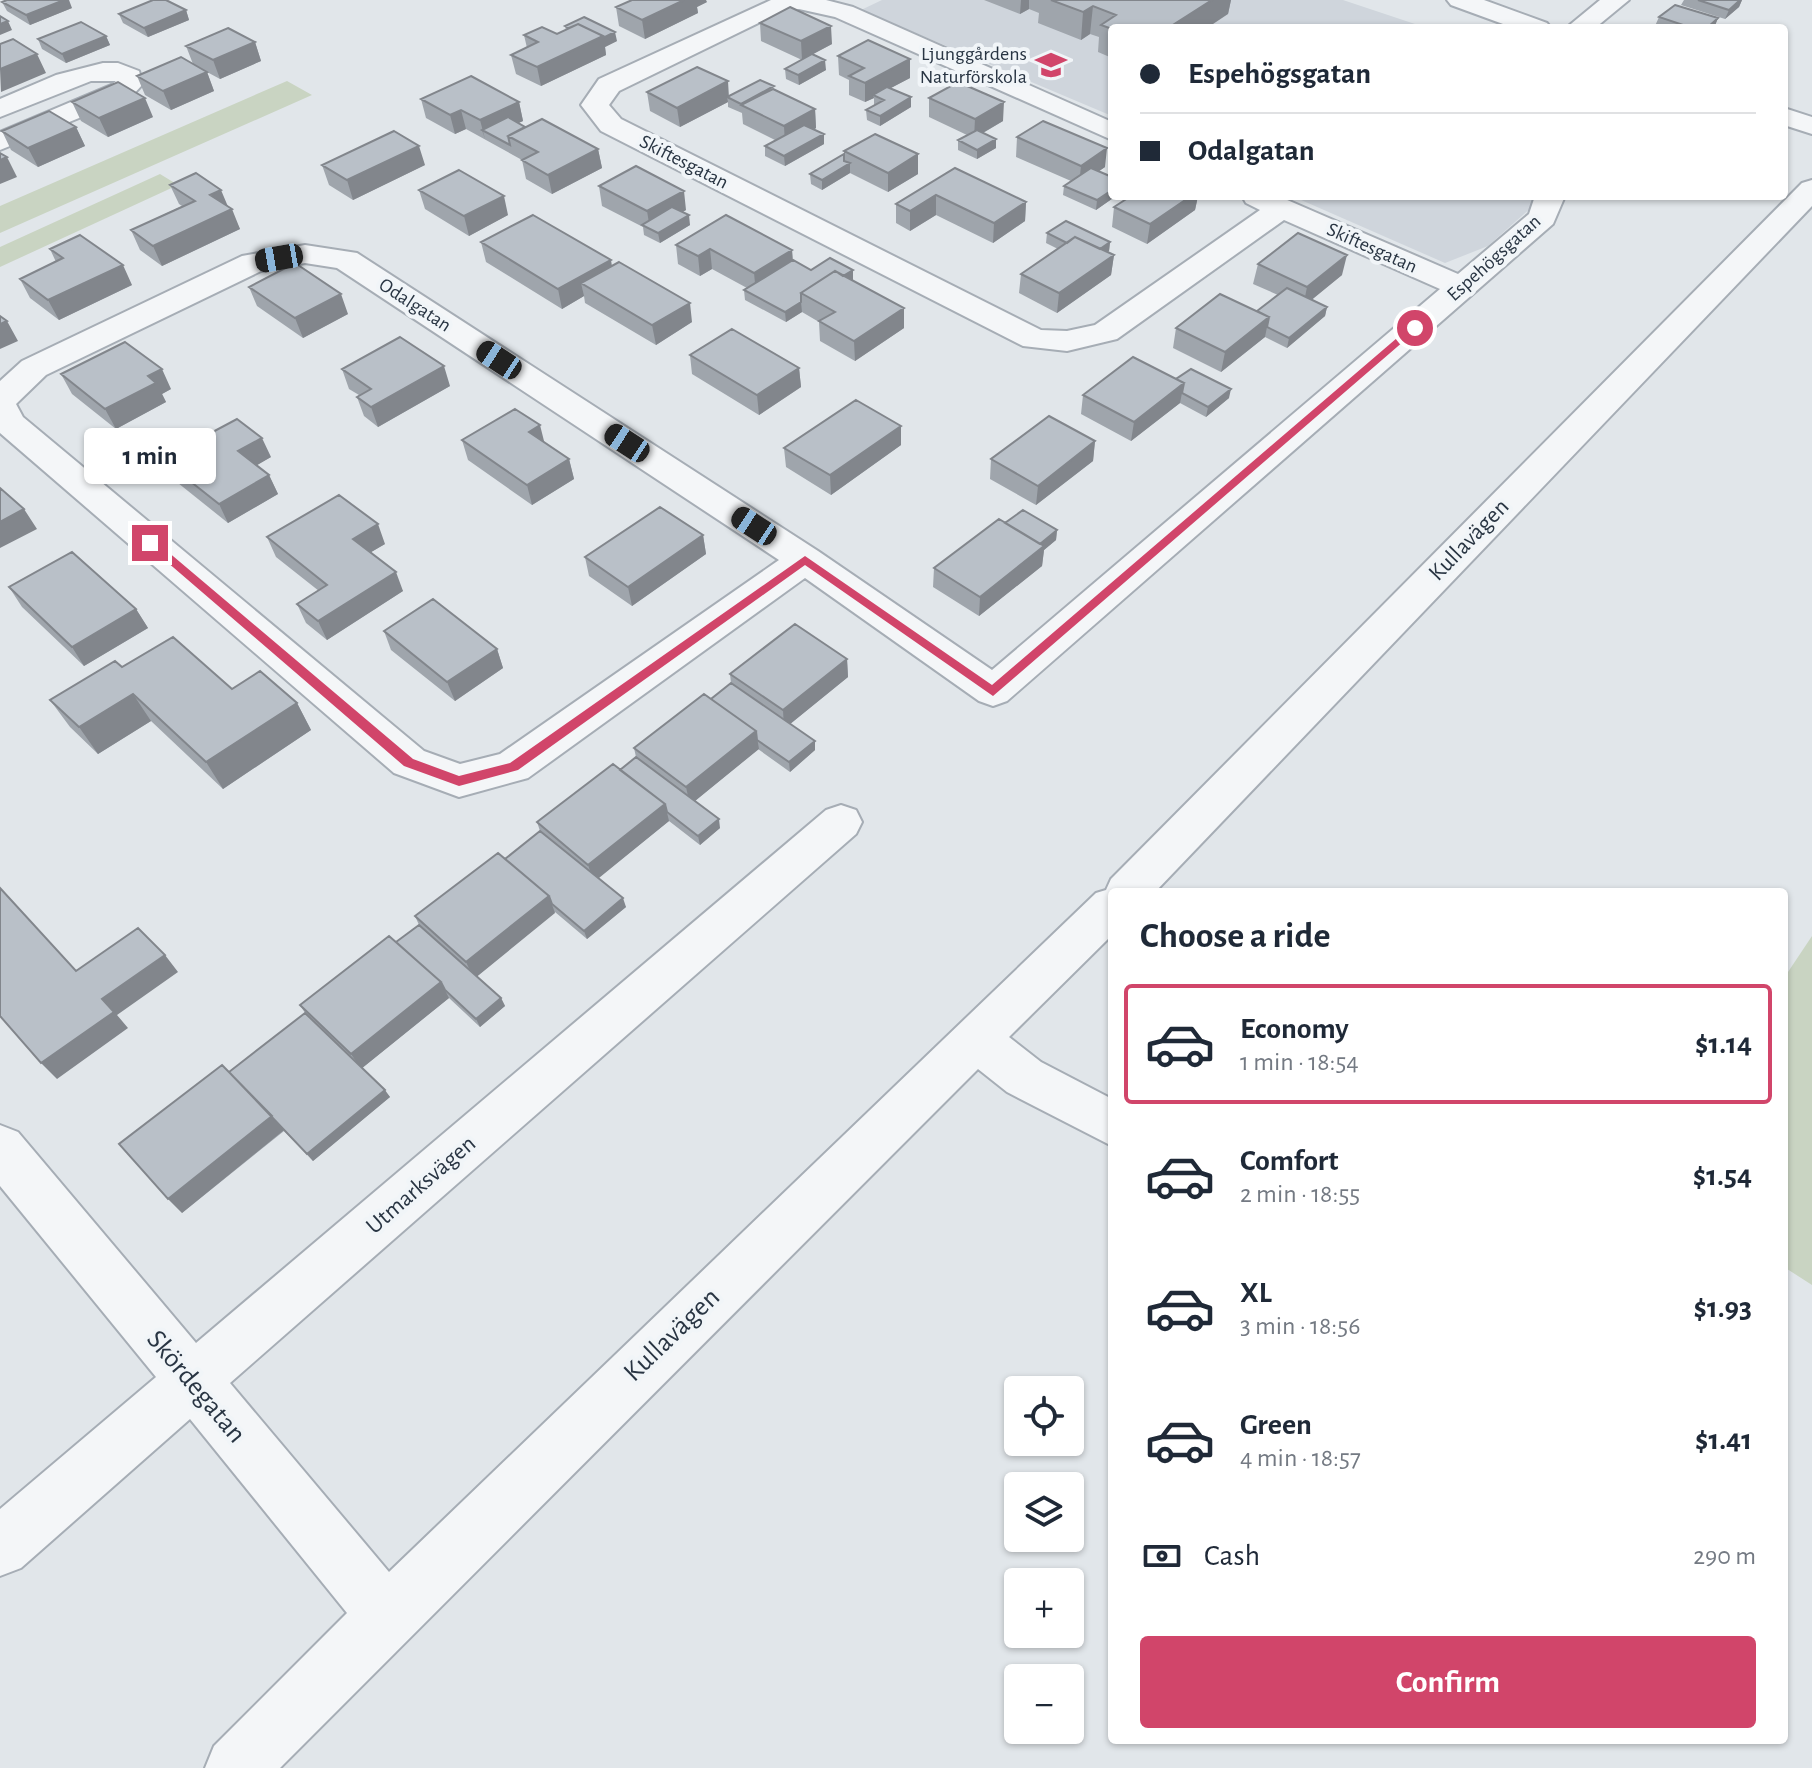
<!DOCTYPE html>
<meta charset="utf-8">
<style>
:root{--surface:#fff;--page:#f2f2f3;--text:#1f2937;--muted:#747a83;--line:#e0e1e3;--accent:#d1456a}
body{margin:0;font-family:"Alegreya Sans",sans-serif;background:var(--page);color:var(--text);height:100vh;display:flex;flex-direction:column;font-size:30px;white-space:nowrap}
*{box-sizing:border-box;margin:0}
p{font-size:26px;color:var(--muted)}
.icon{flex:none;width:44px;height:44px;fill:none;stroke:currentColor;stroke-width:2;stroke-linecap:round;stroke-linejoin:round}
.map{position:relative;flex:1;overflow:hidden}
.panel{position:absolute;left:1108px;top:888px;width:680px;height:856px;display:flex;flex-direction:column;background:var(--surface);border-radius:8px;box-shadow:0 2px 6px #0004}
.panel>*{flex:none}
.hud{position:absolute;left:1108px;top:24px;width:680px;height:176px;border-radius:8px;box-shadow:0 2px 6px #0004;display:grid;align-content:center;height:176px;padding:0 32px;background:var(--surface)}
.controls{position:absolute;left:1004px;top:1376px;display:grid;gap:16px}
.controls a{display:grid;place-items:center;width:80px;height:80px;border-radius:8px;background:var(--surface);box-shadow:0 2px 6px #0004;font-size:40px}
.end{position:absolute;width:36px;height:36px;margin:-18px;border:10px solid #d1456a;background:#fff;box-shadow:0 0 0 4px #fff}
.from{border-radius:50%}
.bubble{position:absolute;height:56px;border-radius:8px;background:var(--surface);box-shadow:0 2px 6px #0004;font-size:26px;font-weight:700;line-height:56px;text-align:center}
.car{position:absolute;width:24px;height:48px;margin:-24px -12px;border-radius:10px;box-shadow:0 0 6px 2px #0007;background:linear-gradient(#222 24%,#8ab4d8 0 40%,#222 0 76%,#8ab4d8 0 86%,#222 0)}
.hud b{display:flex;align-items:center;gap:28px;height:76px;font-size:30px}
.hud b+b{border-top:2px solid var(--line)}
.hud i{width:20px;height:20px;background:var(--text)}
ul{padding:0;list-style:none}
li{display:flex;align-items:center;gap:24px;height:120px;margin:0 16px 12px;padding:0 16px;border:4px solid transparent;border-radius:8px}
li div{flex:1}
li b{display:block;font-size:30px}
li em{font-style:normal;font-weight:700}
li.active{border-color:var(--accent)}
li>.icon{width:72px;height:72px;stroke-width:1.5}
h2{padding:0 32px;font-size:36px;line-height:96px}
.pay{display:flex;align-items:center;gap:20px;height:88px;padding:0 32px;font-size:30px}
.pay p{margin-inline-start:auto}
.button{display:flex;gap:16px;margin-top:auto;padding:16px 32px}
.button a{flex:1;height:92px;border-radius:8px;background:var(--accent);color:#fff;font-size:32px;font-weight:700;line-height:92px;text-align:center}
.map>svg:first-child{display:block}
.built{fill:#cfd5dc}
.green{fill:#c9d4c2}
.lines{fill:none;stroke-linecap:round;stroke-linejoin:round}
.minor-casing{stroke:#a6adb5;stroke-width:4}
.minor{fill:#f4f6f8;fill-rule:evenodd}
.wall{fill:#9fa5ac}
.shaded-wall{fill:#82868c}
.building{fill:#b9c0c8;stroke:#82868c;stroke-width:2}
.route{fill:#d1456a}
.labels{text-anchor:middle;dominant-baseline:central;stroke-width:8;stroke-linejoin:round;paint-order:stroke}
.far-poi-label{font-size:20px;fill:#293543;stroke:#f1f5f8;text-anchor:end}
.far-street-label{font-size:20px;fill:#293543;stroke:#f1f5f8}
.street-label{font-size:24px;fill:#293543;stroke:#f1f5f8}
.near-street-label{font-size:28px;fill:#293543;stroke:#f1f5f8}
</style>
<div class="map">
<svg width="1812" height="1768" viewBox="0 0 1812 1768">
<rect width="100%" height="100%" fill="#e1e6ea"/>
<path class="built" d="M882,0H1343L1427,28H1112V116L861,10Z
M1292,196H1538L1541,199L1488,246L1445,263Z"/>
<path class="green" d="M287,81L312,95L0,233V206Z
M160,174L178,185L0,267V247Z
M1812,936V1285L1784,1267V978Z"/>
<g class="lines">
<defs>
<path id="minor" d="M771,0H826L853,7L1112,122V140L835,17L799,9L777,14L619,91L609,105L621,119L1041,330L1067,331L1095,325L1260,210L1246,203L1242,196H1278L1458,274L1529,214L1535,196H1565L1553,224L1007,701L993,706L979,701L805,578L528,778L459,797L394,773L0,433V381L22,361L242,256L305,245L357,253L818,551L992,670L1440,289L1284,220L1117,339L1067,351L1023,346L601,131L581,105L599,79ZM305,263L337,268L779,560L500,754L460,764L424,751L23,417L16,404L46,375L261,271Z
M1447,0H1484L1547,23L1551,28H1514L1451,5Z
M1600,0H1629L1595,28H1566Z
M103,63H118L139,71L143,84L131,97L0,150V132L111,85L116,81H91L0,117V99L56,75Z
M1784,108L1812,117V134L1784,125Z
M1812,180V206L1155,892H1112V935L1009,1037L1041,1062L1112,1099V1146L1007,1092L978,1069L280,1768H205L214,1746L347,1613L190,1419L21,1568L0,1576V1509L156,1377L0,1186V1125L18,1132L196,1343L826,810L841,805L856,810L862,822L856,834L230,1383L389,1572L1096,893L1106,890L1111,879L1802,183Z"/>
</defs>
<use href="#minor" class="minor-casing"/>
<use href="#minor" class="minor"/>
</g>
<path class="wall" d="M984,0H1231L1228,14L1112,28V58L1098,52L1099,37L1090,34L1081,40L1038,23L1039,13L1029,9L1020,14Z
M1684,0H1742L1739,7L1725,19L1681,5Z
M2,2L72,8L30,25L7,11Z
M707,2L697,7L698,13L645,39L619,26L616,7Z
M186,10L189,20L148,37L123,23L119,14Z
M1659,17L1718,18L1714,28H1660L1655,26Z
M760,23L832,44L813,54L826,70L799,85L786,79L785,69L802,60L761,41Z
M565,26L617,41L605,47L606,55L541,86L516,74L511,55L527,48L524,35L557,34L566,30Z
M106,36L110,45L66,63L42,49L38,39Z
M255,42L261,61L220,79L207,72L214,91L171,110L145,95L137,76L193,64L186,46Z
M838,56L910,78L890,88L911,97V107L880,126L867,120L866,110L875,105H874V98L865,102L849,95V80L839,75Z
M774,89L815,109L816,128L814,130L824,144L785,166L765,156V146L775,140L743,124L742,113L728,107V102L680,127L650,111L647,92L729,96Z
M929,98L1003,121L983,133L996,148L977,159L958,150V140L967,135L929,117Z
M421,99L519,102L523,121L518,123L525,127L598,149L602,168L552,194L526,179L522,160L466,129L455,134L426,118Z
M72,102L153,117L108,137L81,121Z
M76,127L85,146L38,167L11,150L2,131Z
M1017,137L1105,167L1099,171L1112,196H1116L1096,210L1063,195L1064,186L1071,181L1016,157Z
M844,151L918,174L888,192L850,173L822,190L811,184L810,174L844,154Z
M322,165H425L353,200L329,185Z
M955,168L1026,202L1025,221L993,243L936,215L910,231L896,223V204Z
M170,185L228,206L240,229L162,266L140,250L131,230L182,206L179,204Z
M599,186L686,210L682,212L690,225L660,243L644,235L643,227L602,206Z
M419,190L508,215L469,236L425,209Z
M1131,196H1198L1195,210L1147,244L1112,227L1114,207Z
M1047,233L1110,242L1109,251L1108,252L1114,255L1111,275L1057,313L1019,293L1021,274L1058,249L1046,243Z
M481,242L612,266L692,322L656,345L585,303L584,296L562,309L486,262Z
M676,245L792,250L793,260L811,270L853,280L852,281L904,328L855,361L820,341L819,322L802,312L786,322L745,300L744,290L747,288L712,269L700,276L678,264Z
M50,249L132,285L59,320L30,298L20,279L56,262Z
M1258,264L1342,275L1312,299L1327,307L1325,316L1287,348L1265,337L1221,372L1173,348L1176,328L1257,311L1278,295L1253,284Z
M249,287L348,314L303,338L257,306Z
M690,355L799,368L801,387L759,415L692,374Z
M342,369L450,386L378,427L364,416L357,397L359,395L349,389Z
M61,374L171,389L162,394L166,402L116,429L72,394Z
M1176,379L1229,398L1206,417L1180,403L1131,441L1081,414L1083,395Z
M462,440L544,442L569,459L574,479L532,505L468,460Z
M1095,441L1093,461L1036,505L990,479L991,459Z
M901,445L831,495L786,467L784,448Z
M271,457L256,465L269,475L278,494L228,523L173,479L162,459Z
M1005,523L1057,530L1056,540L1044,550L1042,566L979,616L933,587L934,568Z
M703,535L706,554L632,606L589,576L585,557Z
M267,537L385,544L371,552L403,591L327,640L306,623L297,604L319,591L276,557Z
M9,587L136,609L148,628L84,666L22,607Z
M384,631L497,649L503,668L455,701L391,650Z
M847,659L848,677L790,724L815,741V750L790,772L758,749L695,801L720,828L700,845L669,821L598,878L626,907L587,939L555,912L477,976L501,998L505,1006L480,1027L449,998L362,1068L390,1097L313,1161L284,1131L182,1213L229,1072L305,1013L300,1005L396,942L419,925L415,916L505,859L540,831L537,822L620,770L636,757L634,748L711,699L731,683L730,674Z
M122,667L232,689L297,703L311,730L223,789L151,721L98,754L70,727L50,700Z"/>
<path class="shaded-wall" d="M64,0H69L72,8L30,25L26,15Z
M684,0H706L707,2L697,7L698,13L645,39L642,20Z
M1021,0H1029V9L1020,14Z
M1212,0H1231L1228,14L1207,28H1168Z
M1740,0H1742L1739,7L1725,19L1729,10Z
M1093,6L1090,34L1081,40L1083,12Z
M186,10L189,20L148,37L144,28Z
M1718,18L1714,28H1707Z
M8,21L12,30L0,35V24Z
M831,26L832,44L802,60L801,41Z
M615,32L617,41L605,47L606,55L541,86L537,67L603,36Z
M106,36L110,45L66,63L62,54Z
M255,42L261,61L220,79L213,60Z
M37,54L46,73L1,92L0,69Z
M910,59V78L876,96L873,95L874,98L865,102V83Z
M825,60L826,70L799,85L798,75Z
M207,72L214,91L171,110L163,91Z
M728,81L729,98L727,97L728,102L680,127L677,108Z
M911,97V107L880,126V116Z
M145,98L153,117L108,137L99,118Z
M519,102L523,121L493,135L482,130L485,139L480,120Z
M1004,102L1003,121L974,138L975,119Z
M815,109L816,128L785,145L784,126Z
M461,110L466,129L455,134L450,115Z
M76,127L85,146L38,167L28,148Z
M824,134V144L785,166L784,156Z
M996,139V148L977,159V150Z
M419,146L425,165L353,200L347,180Z
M1107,148L1105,167L1079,185L1081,166Z
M598,149L602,168L552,194L548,175Z
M918,154V174L888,192V173Z
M7,157L17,177L0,184V160Z
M850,163V173L822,190V180Z
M221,190L229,209L210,195Z
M1112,190V196H1116L1096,210L1097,200Z
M684,191L686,210L652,230L650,229L647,211Z
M936,195V215L910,231V211Z
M504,196L508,215L469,236L464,216Z
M1191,196H1198L1195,210L1147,244L1150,224Z
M1026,202L1025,221L993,243L994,223Z
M232,209L240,229L162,266L153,246Z
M689,215L690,225L660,243L658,233Z
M1110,242L1109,251L1090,264L1092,255Z
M710,249L712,269L700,276L698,256Z
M792,250L793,270L756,293L754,273Z
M1114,255L1111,275L1057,313L1059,293Z
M1347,255L1342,275L1303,307L1307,287Z
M611,260L614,279L581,283L584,296L562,309L558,289Z
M123,265L132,285L59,320L48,300Z
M853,270V280L818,302L809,297Z
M341,294L348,314L303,338L295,318Z
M801,302L802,312L786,322L785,312Z
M690,303L692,322L656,345L652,325Z
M1327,307L1325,316L1287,348L1289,338Z
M904,308V328L855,361L854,341Z
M1269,317L1265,337L1221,372L1225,352Z
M7,321L18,341L0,349V324Z
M444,366L450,386L378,427L371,407Z
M799,368L801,387L759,415L757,395Z
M162,369L171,389L162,394L166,402L116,429L105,409L148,376Z
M1184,383L1180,403L1131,441L1134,422Z
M1231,389L1229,398L1206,417L1208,407Z
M540,425L545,445L529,432Z
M901,426V445L831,495L830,475Z
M262,438L271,457L247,471L238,451Z
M1095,441L1093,461L1036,505L1038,486Z
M569,459L574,479L532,505L527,485Z
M269,475L278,494L228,523L219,504Z
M24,509L37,529L0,548V522Z
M378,524L385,544L361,558L353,539Z
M1057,530L1056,540L1044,550L1042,566L979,616L980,597L1033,549Z
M703,535L706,554L632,606L628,587Z
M396,572L403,591L327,640L318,621Z
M136,609L148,628L84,666L72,647Z
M497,649L503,668L455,701L447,682Z
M847,659L848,677L784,729L783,710Z
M133,694L151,721L98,754L79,727Z
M297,703L311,730L223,789L206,762Z
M756,731L759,749L690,805L686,787Z
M815,741V750L790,772L789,762Z
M665,804L669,821L594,882L588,865Z
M719,819L720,828L700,845L698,836Z
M549,896L555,913L474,979L466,962Z
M623,898L626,907L587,939L584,931Z
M165,955L178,972L117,1015L128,1028L57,1079L41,1063L102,999Z
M441,982L449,998L361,1069L351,1054Z
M501,998L505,1006L480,1027L476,1019Z
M385,1090L390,1097L313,1161L307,1154Z
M272,1116L284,1130L182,1213L168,1199Z"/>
<path class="building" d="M7,0H64L26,15L2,2Z
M153,0H166L186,10L144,28L119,14Z
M632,0H684L642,20L616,7Z
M1051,0H1212L1168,28H1112V29L1101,25L1116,15L1093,6L1083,12Z
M1698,0H1740L1729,10Z
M1675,5L1718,18L1707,28H1692L1659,17Z
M790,7L831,26L801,41L760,23Z
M0,16L8,21L0,24Z
M584,17L615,32L603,38V36L578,24L569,28L565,26Z
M81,22L106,36L62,54L38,39Z
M578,24L603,36L537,67L511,55L538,42L524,35L542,27L557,34Z
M228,28L255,42L213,60L186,46Z
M13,39L37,54L0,69V44Z
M868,40L910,59L865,83L849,76L864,68L838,56Z
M812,54L825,60L798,75L785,69Z
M181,57L207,72L163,91L137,76Z
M697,67L728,81L677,108L647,92Z
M471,76L519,102L480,120L461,110L450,115L421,99Z
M760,80L774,86L741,104L727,97Z
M118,82L145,98L99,118L72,102Z
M958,82L1004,102L975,119L929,98Z
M887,87L911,97L880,116L866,110L884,100L873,95Z
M773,89L815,109L784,126L741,105Z
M49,111L76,127L28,148L2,131Z
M508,117L525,127L508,136L510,145L482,130Z
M542,119L598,149L548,175L522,160L538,152L508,136Z
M1043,121L1107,148L1081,166L1017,137Z
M804,125L824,134L784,156L765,146Z
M977,130L996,139L977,150L958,140Z
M394,131L419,146L347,180L322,165Z
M875,134L918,154L888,173L844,151Z
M0,153L7,157L0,160Z
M844,154V161L850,163L822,180L810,174Z
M636,166L684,191L647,211L599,186Z
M955,168L1026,202L994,223L936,195L910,211L896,204Z
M1091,168L1112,177V190L1097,200L1064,186Z
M459,170L504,196L464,216L419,190Z
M196,173L221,190L210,195L232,209L153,246L131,230L195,201L170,185Z
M1131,196H1191L1150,224L1114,207Z
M672,207L689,215L658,233L642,225Z
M533,215L611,260L558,289L481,242Z
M726,215L792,250L754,273L710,249L698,256L676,245Z
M1066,221L1110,242L1100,249L1075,237L1067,243L1047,233Z
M1298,233L1347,255L1307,287L1258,264Z
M80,235L123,265L48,300L20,279L63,258L50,249Z
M1075,237L1114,255L1059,293L1021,274Z
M830,258L853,270L843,276L835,271L801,293V302L785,312L744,290L793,260L811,270Z
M619,262L690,303L652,325L581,283Z
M295,263L341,294L295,318L249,287Z
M835,271L904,308L854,341L819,321L835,312L801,293Z
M1287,288L1327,307L1289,338L1267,327L1269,317L1257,311Z
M1220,294L1269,317L1225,352L1176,328Z
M0,316L7,321L0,324Z
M732,329L799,368L757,395L690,355Z
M400,337L444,366L371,407L357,397L371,389L342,369Z
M125,342L162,369L148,376L156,383L105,409L61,374Z
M1133,357L1184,383L1134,422L1083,395Z
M1191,369L1231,389L1208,407L1182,393L1184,383L1176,379Z
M856,400L901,426L830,475L784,448Z
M515,409L540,425L529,432L569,459L527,485L462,440Z
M1049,416L1095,441L1038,486L991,459Z
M237,419L262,438L238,451L269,475L219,504L162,459Z
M0,488L24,509L0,522Z
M339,495L378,524L353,539L396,572L318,621L297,604L327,585L267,537Z
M660,507L703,535L628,587L585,557Z
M1023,510L1057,530L1040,544L1005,523Z
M999,519L1044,546L980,597L934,568Z
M72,552L136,609L72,647L9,587Z
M433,599L497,649L447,682L384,631Z
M795,624L847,659L783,710L730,674Z
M173,637L232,689L260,671L297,703L206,762L133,694L79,727L50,700L115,661L122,667Z
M731,683L815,741L789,762L757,740L756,731L711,699Z
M704,694L756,731L686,787L634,748Z
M636,757L719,819L698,836L667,812L665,804L620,770Z
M613,764L665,804L588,865L537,822Z
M540,831L623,898L584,931L552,904L549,896L505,859Z
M498,853L549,896L466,962L415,916Z
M0,888L76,971L138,928L165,955L102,999L114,1012L41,1063L0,1016Z
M419,925L501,998L476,1019L445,990L441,982L396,942Z
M389,936L441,982L351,1054L300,1005Z
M305,1013L385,1090L307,1154L229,1072Z
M222,1065L272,1116L168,1199L119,1144Z"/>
<path class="route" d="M1411,326L1419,328L993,696L805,565L518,770L459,786L404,766L145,543L154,540L413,759L459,776L510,763L805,556L992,685Z"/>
<defs>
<symbol id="school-bare" viewBox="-9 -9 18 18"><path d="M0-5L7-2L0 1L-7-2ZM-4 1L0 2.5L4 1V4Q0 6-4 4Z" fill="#d1456a" stroke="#f1f5f8" stroke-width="2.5" paint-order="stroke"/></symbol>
</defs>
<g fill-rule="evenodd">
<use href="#school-bare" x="1029" y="43" width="44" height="44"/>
</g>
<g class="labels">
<g class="far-poi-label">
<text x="1027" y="54">Ljunggårdens<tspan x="1027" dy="23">Naturförskola</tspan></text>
</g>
<g class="far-street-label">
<text transform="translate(684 162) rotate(27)">Skiftesgatan</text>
<text transform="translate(1372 248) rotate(24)">Skiftesgatan</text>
<text transform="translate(1494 258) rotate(-42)">Espehögsgatan</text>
<text transform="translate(415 305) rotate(33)">Odalgatan</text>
</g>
<g class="street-label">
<text transform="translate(1469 540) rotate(-46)">Kullavägen</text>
<text transform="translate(421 1185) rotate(-41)">Utmarksvägen</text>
</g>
<g class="near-street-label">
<text transform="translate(672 1335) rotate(-44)">Kullavägen</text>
<text transform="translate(196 1387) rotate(50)">Skördegatan</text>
</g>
</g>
</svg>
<div class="controls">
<a><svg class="icon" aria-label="locate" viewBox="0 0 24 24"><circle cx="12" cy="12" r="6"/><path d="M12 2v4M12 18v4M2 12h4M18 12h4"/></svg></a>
<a><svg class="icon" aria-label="layers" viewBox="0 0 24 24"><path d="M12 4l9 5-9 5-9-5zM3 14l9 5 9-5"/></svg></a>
<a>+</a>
<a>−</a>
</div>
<i class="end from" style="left:1415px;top:328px"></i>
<i class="end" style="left:150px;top:543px"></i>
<div class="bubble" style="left:84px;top:428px;width:132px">1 min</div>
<i class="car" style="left:279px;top:258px;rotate:260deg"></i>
<i class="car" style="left:499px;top:360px;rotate:303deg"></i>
<i class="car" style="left:627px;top:443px;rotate:303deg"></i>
<i class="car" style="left:754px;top:526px;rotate:303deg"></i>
<div class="hud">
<b><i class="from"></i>Espehögsgatan</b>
<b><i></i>Odalgatan</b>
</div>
<section class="panel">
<h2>Choose a ride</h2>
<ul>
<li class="active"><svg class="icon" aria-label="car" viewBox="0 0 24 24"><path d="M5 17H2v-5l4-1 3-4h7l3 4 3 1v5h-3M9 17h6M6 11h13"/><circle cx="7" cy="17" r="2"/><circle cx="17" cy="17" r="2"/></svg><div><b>Economy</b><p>1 min · 18:54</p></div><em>$1.14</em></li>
<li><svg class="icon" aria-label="car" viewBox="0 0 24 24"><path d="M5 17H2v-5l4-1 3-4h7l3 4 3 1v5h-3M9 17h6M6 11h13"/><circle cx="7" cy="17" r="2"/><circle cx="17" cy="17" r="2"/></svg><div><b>Comfort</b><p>2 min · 18:55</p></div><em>$1.54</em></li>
<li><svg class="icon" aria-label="car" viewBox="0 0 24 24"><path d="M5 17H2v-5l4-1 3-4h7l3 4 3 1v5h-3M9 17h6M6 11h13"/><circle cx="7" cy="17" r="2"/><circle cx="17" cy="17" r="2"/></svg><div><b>XL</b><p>3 min · 18:56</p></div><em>$1.93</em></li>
<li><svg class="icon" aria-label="car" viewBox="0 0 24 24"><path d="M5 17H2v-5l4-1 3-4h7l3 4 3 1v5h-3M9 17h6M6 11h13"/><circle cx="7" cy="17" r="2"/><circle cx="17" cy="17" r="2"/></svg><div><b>Green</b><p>4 min · 18:57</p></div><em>$1.41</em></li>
</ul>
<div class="pay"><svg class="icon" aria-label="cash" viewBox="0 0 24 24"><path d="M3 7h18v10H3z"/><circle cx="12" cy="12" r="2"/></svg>Cash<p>290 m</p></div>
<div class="button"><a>Confirm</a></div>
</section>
</div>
